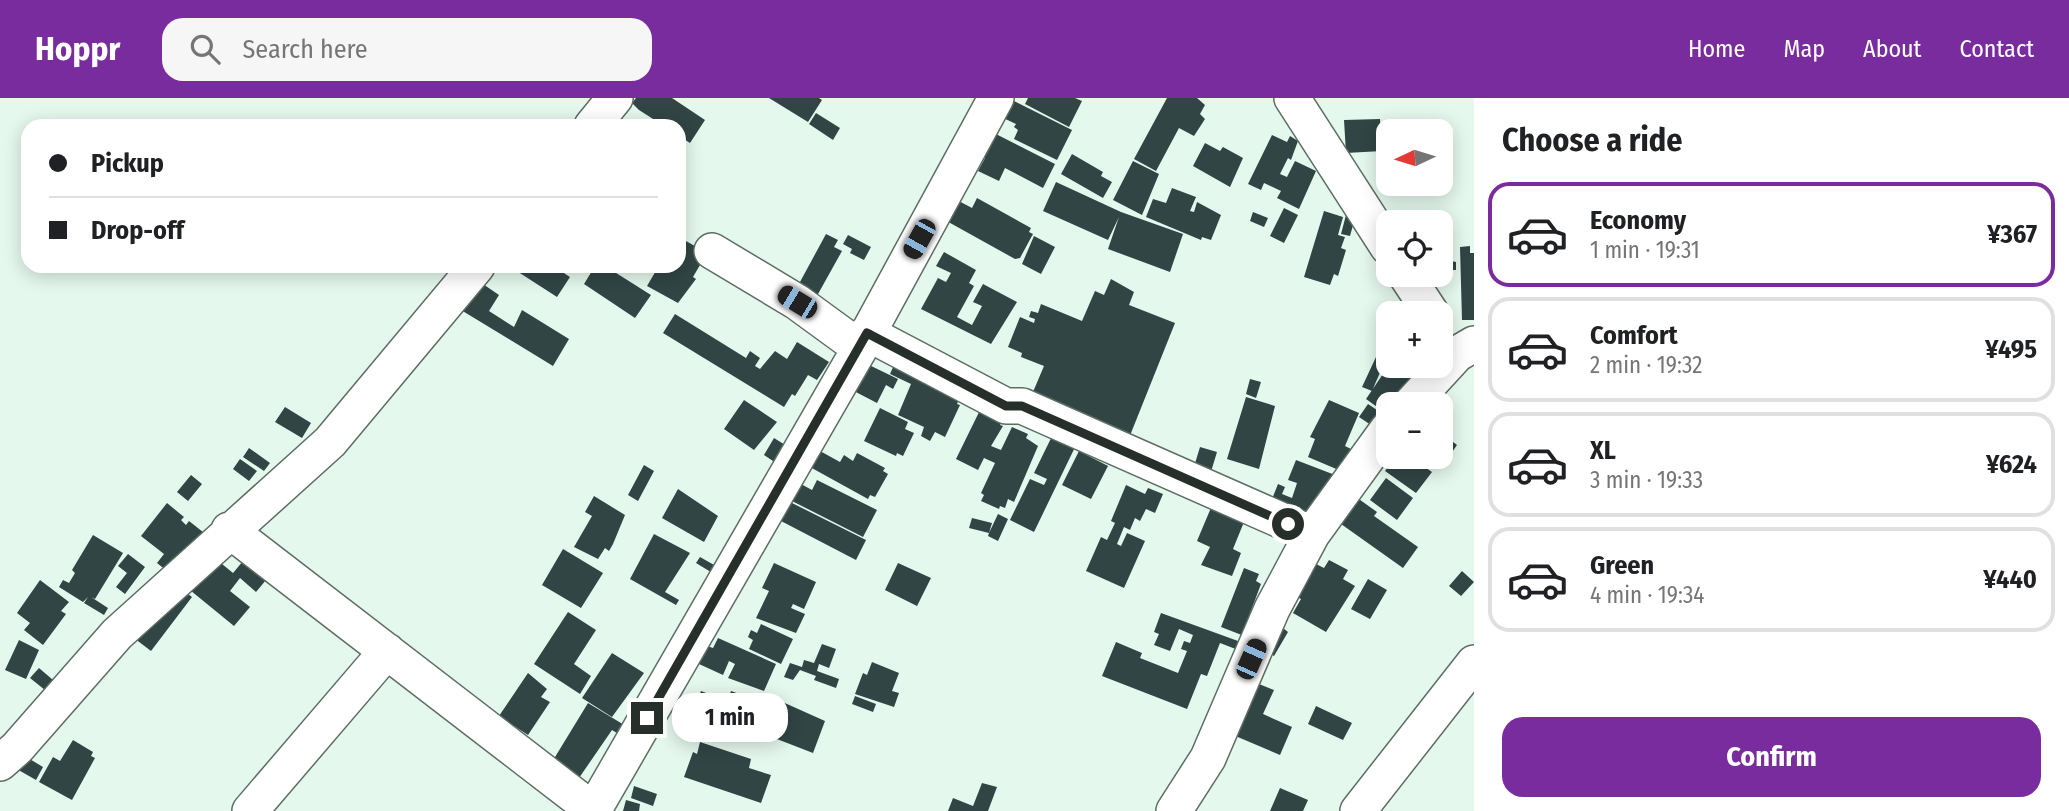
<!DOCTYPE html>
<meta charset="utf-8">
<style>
:root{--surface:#fff;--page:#f6f6f6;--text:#202124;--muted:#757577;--line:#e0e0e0;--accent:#792c9d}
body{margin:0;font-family:"Fira Sans Condensed",sans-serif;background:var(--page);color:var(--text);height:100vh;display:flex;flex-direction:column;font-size:26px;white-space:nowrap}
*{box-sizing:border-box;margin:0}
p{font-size:23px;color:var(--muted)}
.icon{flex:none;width:38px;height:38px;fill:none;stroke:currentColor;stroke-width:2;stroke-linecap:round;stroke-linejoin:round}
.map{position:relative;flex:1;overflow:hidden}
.drawer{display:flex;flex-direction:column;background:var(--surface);width:595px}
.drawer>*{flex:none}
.hud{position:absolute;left:21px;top:21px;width:665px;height:154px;border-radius:21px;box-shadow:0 4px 18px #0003;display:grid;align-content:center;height:154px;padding:0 28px;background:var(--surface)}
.needle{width:46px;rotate:266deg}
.buttons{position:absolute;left:1376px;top:21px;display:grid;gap:14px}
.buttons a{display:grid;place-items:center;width:77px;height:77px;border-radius:14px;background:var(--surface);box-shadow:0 4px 18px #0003;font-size:35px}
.end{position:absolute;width:32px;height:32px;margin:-16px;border:9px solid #272f2b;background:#fff;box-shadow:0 0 0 4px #fff}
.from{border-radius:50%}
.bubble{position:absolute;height:49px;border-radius:21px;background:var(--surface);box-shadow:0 4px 18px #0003;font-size:23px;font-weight:700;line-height:49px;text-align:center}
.car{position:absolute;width:21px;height:42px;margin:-21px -10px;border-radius:9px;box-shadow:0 0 5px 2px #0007;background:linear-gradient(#222 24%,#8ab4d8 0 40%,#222 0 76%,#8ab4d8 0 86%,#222 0)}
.hud b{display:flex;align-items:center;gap:24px;height:66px;font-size:26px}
.hud b+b{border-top:2px solid var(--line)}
.hud i{width:18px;height:18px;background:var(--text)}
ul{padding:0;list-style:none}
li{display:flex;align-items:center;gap:21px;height:105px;margin:0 14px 10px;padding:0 14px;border:4px solid var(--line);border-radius:21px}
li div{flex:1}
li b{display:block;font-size:26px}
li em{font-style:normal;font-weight:700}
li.active{border-color:var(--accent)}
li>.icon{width:63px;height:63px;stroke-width:1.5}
h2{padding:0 28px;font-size:32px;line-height:84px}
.primary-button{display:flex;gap:14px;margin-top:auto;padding:14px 28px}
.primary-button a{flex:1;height:80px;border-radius:21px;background:var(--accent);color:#fff;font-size:28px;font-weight:700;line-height:80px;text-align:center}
header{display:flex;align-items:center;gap:42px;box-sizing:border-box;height:98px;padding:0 35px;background:var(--accent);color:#fff}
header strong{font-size:33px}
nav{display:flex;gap:38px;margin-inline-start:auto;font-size:24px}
.search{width:490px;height:63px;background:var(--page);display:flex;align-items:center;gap:18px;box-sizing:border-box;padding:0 24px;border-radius:21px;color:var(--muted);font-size:26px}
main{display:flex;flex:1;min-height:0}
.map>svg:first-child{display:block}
.building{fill:#314544}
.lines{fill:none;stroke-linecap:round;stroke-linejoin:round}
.minor-casing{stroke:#5c6d64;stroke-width:38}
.minor{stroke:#fff;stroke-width:35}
.route{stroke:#272f2b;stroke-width:9}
</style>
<header>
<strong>Hoppr</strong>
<div class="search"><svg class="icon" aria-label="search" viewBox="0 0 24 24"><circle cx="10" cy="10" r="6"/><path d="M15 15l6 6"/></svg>Search here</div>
<nav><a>Home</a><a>Map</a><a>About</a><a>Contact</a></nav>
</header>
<main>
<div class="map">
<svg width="1474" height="713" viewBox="0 0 1474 713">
<rect width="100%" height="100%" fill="#e5f8ee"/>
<path class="building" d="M636,0H672L705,22L690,45L679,38V28H664L639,12L632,5Z
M769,0H819L822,2L808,24Z
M1008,0L1072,32L1057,62L1014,41L1018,32L1014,29L1016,26L999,18Z
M1028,0H1075L1082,3L1069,29L1025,6Z
M1167,0H1197L1205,7L1200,16L1205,21L1194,38L1179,30L1156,73L1134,61Z
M816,15L840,30L833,42L809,26Z
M1380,21L1382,53L1346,55L1344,22Z
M992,34L1055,66L1043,90L1005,70L999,83L978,73L985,60L980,58Z
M1272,37L1287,44L1290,38L1298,43L1291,62L1288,60L1280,76L1287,79L1295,63L1316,73L1299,111L1277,100L1281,93L1264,85L1261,92L1248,86Z
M1205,45L1220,53L1223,49L1243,60L1230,89L1193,68Z
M1072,56L1103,74L1101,78L1112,84L1103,100L1061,76Z
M1133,63L1159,76L1142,117L1113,102Z
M1056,84L1121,114L1183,136L1170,174L1108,151L1119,119L1108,142L1043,113Z
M1172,90L1196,99L1190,113L1194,114L1197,104L1221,117L1211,142L1202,139L1201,142L1146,119L1153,101L1166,105Z
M977,100L1031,130L1029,134L1033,136L1020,160L1015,161L943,121L955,101L972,110Z
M1284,110L1298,117L1284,145L1270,138Z
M1324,113L1343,119L1338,137L1345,139L1341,150L1346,152L1338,178L1334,176L1330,187L1304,179Z
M1253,114L1268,120L1264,129L1250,123Z
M1346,117L1355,120L1350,138L1341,136Z
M826,136L838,142L834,149L842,153L813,205L794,195Z
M848,137L871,149L864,162L850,155L852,151L843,146Z
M1034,138L1055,149L1041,176L1022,166Z
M679,139L707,155L693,179L696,181L678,205L647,188L657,171L652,168H679Z
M1470,148V155H1474V222H1462L1460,149Z
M944,154L976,172L969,185L974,188L957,219L972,227L982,208L973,204L983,186L1017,204L991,246L921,211L938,180L946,184L951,175L936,168Z
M1440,161L1456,164V172H1451V177L1440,176Z
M509,168H553L570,179L557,199Z
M595,168H605L651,197L635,220L584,186Z
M1111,181L1134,194L1129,207L1175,225L1129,340L1030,301L1044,268L1021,259L1022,255L1008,249L1020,219L1034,225L1035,221L1029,219L1031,213L1038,215L1041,206L1082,223L1095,193L1104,197Z
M480,184L499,197L489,213L514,229L522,212L569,241L553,268L461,212Z
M675,216L746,260L750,253L760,260L755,268L760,271L775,253L787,261L797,244L829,264L817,282L808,277L795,298L792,296L784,309L663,235Z
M1376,259L1385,263L1372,293L1362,289Z
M867,266L898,281L893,291L886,287L877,305L850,291Z
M894,267L961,297L957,306L960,307L945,339L935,334L930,343L921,338L924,329L898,317L911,286L890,276Z
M1396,268H1402L1414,276L1393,306H1388L1387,316L1366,301L1385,273L1390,276Z
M1250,281L1261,284L1256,300L1246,296Z
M1432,292L1453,309L1440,323V306H1419Z
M1246,299L1275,308L1259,371L1227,361Z
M744,302L777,324L754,352L724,331Z
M1329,302L1359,315L1345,348L1351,351L1341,373L1308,359L1315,341L1310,339Z
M984,304L1006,315L1000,327L1003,328L991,348L1001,352L1012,329L1028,336L1026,340L1038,348L1014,404L1008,401L1005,410L1000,408L999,411L981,403L984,397L981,395L995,365L984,360L978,372L956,361Z
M1368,306L1386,318L1377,331L1359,319Z
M285,309L311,325L302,340L275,324Z
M880,310L908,324L905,331L914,335L903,358L897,355L896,358L864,343Z
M1056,330L1078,343L1034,434L1010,422L1030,381L1044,387L1047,381L1034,375Z
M1440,334L1457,347L1448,360L1440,354Z
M774,340L790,350L779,367L764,357Z
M1200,349L1217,354L1210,377L1193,372Z
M249,350L270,365L264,373L243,359Z
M820,353L840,364L844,357L853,363L857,355L885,370L883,373L888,376L875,399L870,397L868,401L810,369Z
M1079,353L1108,368L1091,401L1062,387Z
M1395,359H1424L1419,365L1432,374L1416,395L1385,373Z
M240,361L257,373L249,383L233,371Z
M1296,362L1335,377L1321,412L1310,408L1305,420L1270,406L1278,386L1285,389L1282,396L1292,400L1297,385L1288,382Z
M644,367L654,373L638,403L628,397Z
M191,377L202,386L188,403L177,394Z
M1386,380L1413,400L1397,422L1370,402Z
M817,382L877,412L863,439L790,402L799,385L812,392Z
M1126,387L1145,396L1148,390L1163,396L1155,415L1146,411L1140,423L1135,420L1130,432L1124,429L1117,446L1121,448L1127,435L1145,443L1124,490L1086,473L1101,439L1107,442L1115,425L1111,423Z
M678,391L718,418L704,444L662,420Z
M594,398L625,417L613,446L609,453L605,450L598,461L574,449L592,418L585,414Z
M1356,399L1377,414L1374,418L1418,449L1403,470L1334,421Z
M790,404L866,442L856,462L781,423Z
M167,405L184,419L181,422L186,427L189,423L208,438L172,477L157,465L164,456L141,438Z
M1213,405L1246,419L1233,451L1241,455L1232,478L1201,467L1210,449L1197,443Z
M998,416L1008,421L998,443L988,438L989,435L969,430L972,420L992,425L989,435Z
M654,436L690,455L665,494L679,502L676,507L630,481Z
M93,437L123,455L95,501L91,499L108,510L104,517L84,505L88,499L83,504L59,489L63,482L69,485L75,475L72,472Z
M563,451L603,475L581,510L542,487Z
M128,456L145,469L125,496L116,489L127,475L118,468Z
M700,459L723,472L719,479L696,465Z
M216,461L233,475L243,463L266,482L256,494L240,480L230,493L250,509L234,528L185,488Z
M1329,462L1348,472L1343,481L1355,488L1326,534L1293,515L1301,501L1297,499L1316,466L1324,470Z
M774,465L816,484L804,511L793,506L791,510L805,516L796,535L756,520L769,493L762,490Z
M898,465L931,480L917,508L885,492Z
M1244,470L1259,476L1256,483L1261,486L1249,518L1259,522L1252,541L1221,529Z
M1462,473L1474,484L1461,498L1449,488Z
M1368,481L1387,492L1370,521L1351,511Z
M40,482L69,504L61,513L66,516L43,547L24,532L30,525L17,515Z
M176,487L192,499L151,553L130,537Z
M568,514L596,532L574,566L591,578L580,596L534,566Z
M1161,515L1249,547L1246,555L1220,545L1207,578L1201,576L1187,611L1102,578L1116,544L1142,555L1140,560L1178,575L1187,553L1181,551L1184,543L1190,545L1193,537L1179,531L1170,553L1154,547L1159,536L1154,534Z
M761,526L793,541L781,566L749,551L753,542L748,539L751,532L757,535Z
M1279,527L1288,534L1274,558L1264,552Z
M718,540L776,566L764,593L728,580L735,566L729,563L723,577L699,566L707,548L713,550Z
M19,542L39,552L26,581L5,572Z
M822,546L836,551L829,570L819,566L817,573L839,581L836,590L814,582L816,578L800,572L793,582L784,579L790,565L802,569L804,562L814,565Z
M612,555L644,575L612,619L582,600Z
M872,564L899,575L892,593L899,595L894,609L855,596L863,575L867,577Z
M39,570L53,582L45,592L30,580Z
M528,575L547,591L541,599L550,604L528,637L499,618Z
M1249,582L1274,592L1263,616L1292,629L1280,657L1226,634Z
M701,593L714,598L706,617L693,612Z
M731,593L764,605L754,633L721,621Z
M855,598L876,606L873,614L852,606Z
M778,602L825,623L813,655L764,636Z
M588,605L634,633L628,642L612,632L579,680L552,664Z
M1316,608L1352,625L1343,642L1308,626Z
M73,642L93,654L91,658L95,660L72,702L39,684L53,659L60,663Z
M700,644L751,661L749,670L771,677L761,705L684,679L693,654L697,656Z
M23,657L43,669L36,682L15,670Z
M982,685L997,689L988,713H948L953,700L973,708Z
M634,688L657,696L653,708L631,700Z
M1280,690L1308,702L1303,713H1270Z
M626,702L640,706L639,713H623Z"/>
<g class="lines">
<defs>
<path id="minor" d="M1292,0L1388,149
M592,28L615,0
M712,153L797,204L860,250
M1406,177L1431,215
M867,235L1006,308H1022L1312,436
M1411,306L1457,256L1474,246
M229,432L593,712
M0,665L17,650L117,536L330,344L477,168
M250,713L387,553
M593,713L860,250L996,0
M1174,713L1208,660L1272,511L1312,436L1388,331
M1358,713L1474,565"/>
</defs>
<use href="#minor" class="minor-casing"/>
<use href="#minor" class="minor"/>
</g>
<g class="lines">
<path class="route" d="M647,620L867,235L1006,308H1022L1288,426"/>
</g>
</svg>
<div class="buttons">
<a><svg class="needle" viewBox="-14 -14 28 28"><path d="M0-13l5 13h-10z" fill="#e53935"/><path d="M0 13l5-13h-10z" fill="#757577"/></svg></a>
<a><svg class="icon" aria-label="locate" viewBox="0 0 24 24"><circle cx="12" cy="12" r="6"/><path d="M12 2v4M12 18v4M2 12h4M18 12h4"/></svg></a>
<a>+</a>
<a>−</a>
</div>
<i class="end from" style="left:1288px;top:426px"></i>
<i class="end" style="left:647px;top:620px"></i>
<div class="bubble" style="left:672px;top:595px;width:116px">1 min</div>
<i class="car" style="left:919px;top:141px;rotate:209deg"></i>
<i class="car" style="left:797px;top:204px;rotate:301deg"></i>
<i class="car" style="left:1251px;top:561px;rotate:24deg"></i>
<div class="hud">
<b><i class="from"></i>Pickup</b>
<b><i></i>Drop-off</b>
</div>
</div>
<section class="drawer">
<h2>Choose a ride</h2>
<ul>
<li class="active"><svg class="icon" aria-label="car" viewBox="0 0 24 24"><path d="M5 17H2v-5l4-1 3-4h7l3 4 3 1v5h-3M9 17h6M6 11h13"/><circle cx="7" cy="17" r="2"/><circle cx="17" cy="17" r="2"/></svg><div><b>Economy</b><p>1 min · 19:31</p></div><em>¥367</em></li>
<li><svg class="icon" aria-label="car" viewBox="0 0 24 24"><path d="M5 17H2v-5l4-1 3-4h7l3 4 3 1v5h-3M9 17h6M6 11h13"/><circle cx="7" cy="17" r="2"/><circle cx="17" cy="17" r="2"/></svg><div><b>Comfort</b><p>2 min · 19:32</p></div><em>¥495</em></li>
<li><svg class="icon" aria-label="car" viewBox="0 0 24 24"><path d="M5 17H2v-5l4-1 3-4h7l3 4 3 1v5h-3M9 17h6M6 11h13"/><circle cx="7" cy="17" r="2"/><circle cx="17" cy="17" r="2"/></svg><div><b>XL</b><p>3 min · 19:33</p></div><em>¥624</em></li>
<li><svg class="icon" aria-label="car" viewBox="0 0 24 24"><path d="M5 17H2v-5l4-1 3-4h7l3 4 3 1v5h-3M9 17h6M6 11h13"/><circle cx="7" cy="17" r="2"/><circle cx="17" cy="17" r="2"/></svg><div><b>Green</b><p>4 min · 19:34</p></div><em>¥440</em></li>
</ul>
<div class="primary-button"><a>Confirm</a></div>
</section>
</main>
